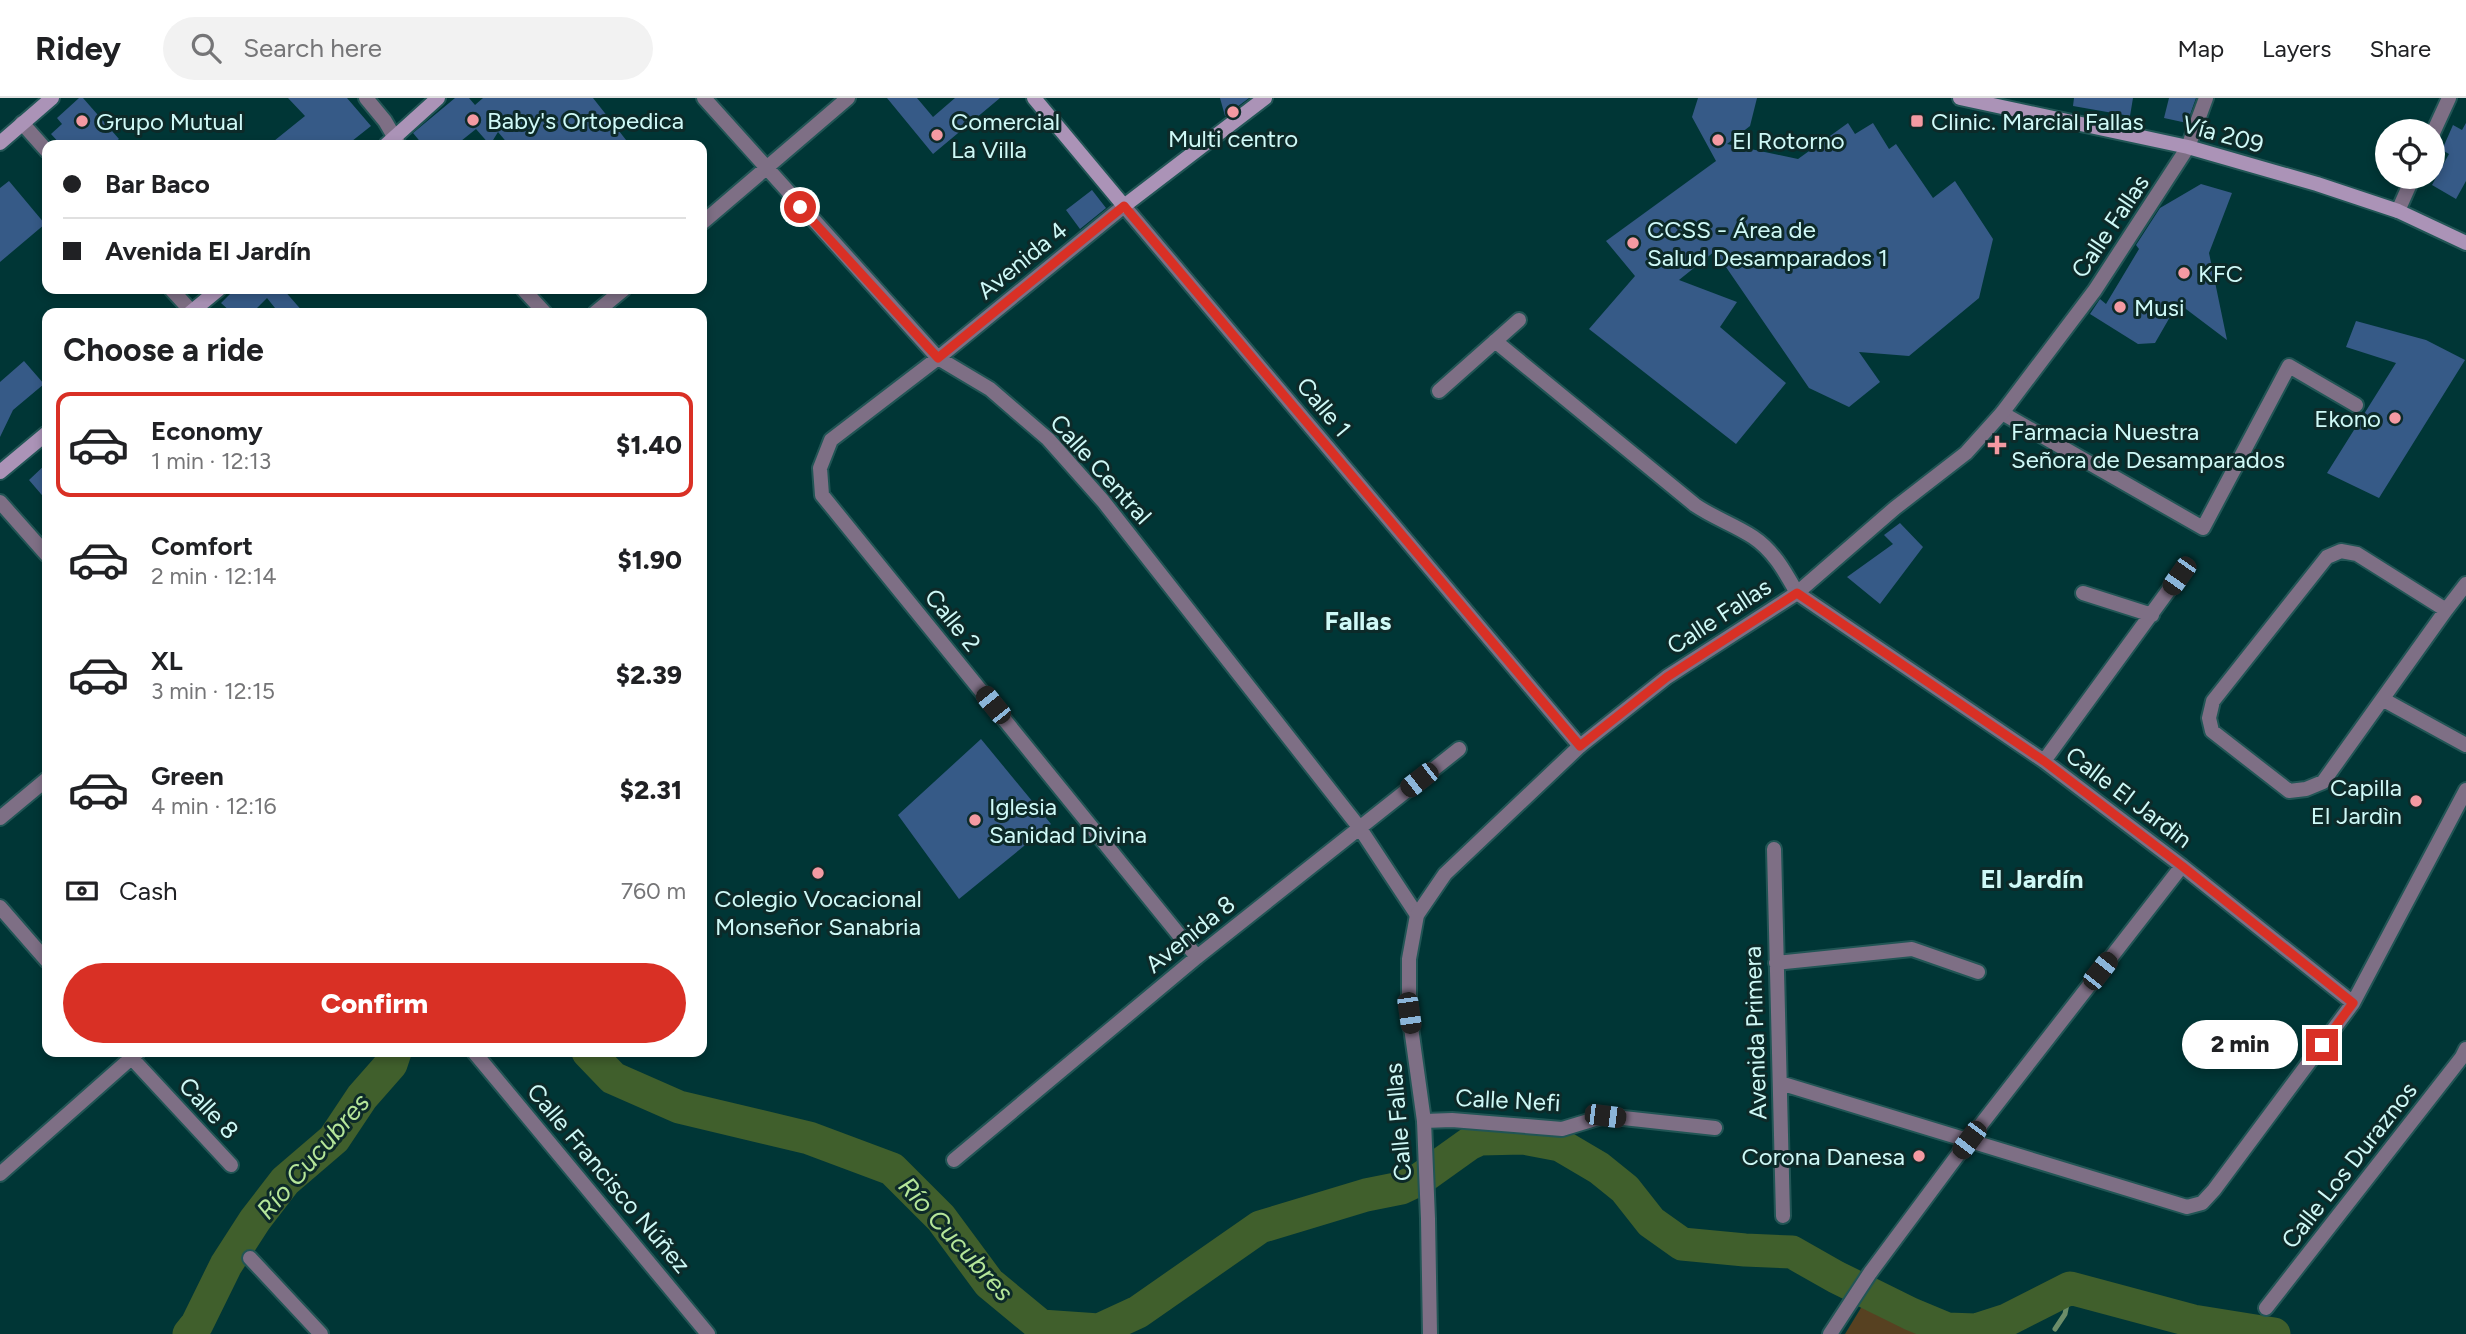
<!DOCTYPE html>
<meta charset="utf-8">
<style>
:root{--surface:#fff;--page:#f2f2f2;--text:#202124;--muted:#757577;--line:#e0e0e0;--accent:#d93025}
body{margin:0;font-family:Figtree,sans-serif;background:var(--page);color:var(--text);height:100vh;display:flex;flex-direction:column;font-size:26px;white-space:nowrap}
*{box-sizing:border-box;margin:0}
p{font-size:23px;color:var(--muted)}
.icon{flex:none;width:38px;height:38px;fill:none;stroke:currentColor;stroke-width:2;stroke-linecap:round;stroke-linejoin:round}
.map{position:relative;flex:1;overflow:hidden}
.drawer{position:absolute;left:42px;top:210px;width:665px;height:749px;display:flex;flex-direction:column;background:var(--surface);border-radius:14px;box-shadow:0 4px 10px #0003}
.drawer>*{flex:none}
.guide{position:absolute;left:42px;top:42px;width:665px;height:154px;border-radius:14px;box-shadow:0 4px 10px #0003;display:grid;align-content:center;height:154px;padding:0 21px;background:var(--surface)}
.fabs{position:absolute;left:2375px;top:21px;display:grid;gap:14px}
.fabs a{display:grid;place-items:center;width:70px;height:70px;border-radius:50%;background:var(--surface);box-shadow:0 4px 10px #0003;font-size:35px}
.end{position:absolute;width:32px;height:32px;margin:-16px;border:9px solid #d93025;background:#fff;box-shadow:0 0 0 4px #fff}
.from{border-radius:50%}
.bubble{position:absolute;height:49px;border-radius:24px;background:var(--surface);box-shadow:0 4px 10px #0003;font-size:23px;font-weight:800;line-height:49px;text-align:center}
.car{position:absolute;width:21px;height:42px;margin:-21px -10px;border-radius:9px;box-shadow:0 0 5px 2px #0007;background:linear-gradient(#222 24%,#8ab4d8 0 40%,#222 0 76%,#8ab4d8 0 86%,#222 0)}
.guide b{display:flex;align-items:center;gap:24px;height:66px;font-size:26px}
.guide b+b{border-top:2px solid var(--line)}
.guide i{width:18px;height:18px;background:var(--text)}
ul{padding:0;list-style:none}
li{display:flex;align-items:center;gap:21px;height:105px;margin:0 14px 10px;padding:0 7px;border:4px solid transparent;border-radius:14px}
li div{flex:1}
li b{display:block;font-size:26px}
li em{font-style:normal;font-weight:800}
li.selected{border-color:var(--accent)}
li>.icon{width:63px;height:63px;stroke-width:1.5}
h2{padding:0 21px;font-size:32px;line-height:84px}
.pay{display:flex;align-items:center;gap:18px;height:77px;padding:0 21px;font-size:26px}
.pay p{margin-inline-start:auto}
.button{display:flex;gap:14px;margin-top:auto;padding:14px 21px}
.button a{flex:1;height:80px;border-radius:42px;background:var(--accent);color:#fff;font-size:28px;font-weight:800;line-height:80px;text-align:center}
header{display:flex;align-items:center;gap:42px;box-sizing:border-box;height:98px;padding:0 35px;background:var(--surface);border-bottom:2px solid var(--line)}
header strong{font-size:33px}
nav{display:flex;gap:38px;margin-inline-start:auto;font-size:24px}
.search{width:490px;height:63px;background:var(--page);display:flex;align-items:center;gap:18px;box-sizing:border-box;padding:0 24px;border-radius:38px;color:var(--muted);font-size:26px}
.map>svg:first-child{display:block}
.green{fill:#574121}
.lines{fill:none;stroke-linecap:round;stroke-linejoin:round}
.stream{stroke:#6b8d69;stroke-width:5}
.river{stroke:#405f2c;stroke-width:33}
.building{fill:#365a87}
.minor-casing{stroke:#215555;stroke-width:18}
.tertiary-casing{stroke:#215555;stroke-width:18}
.secondary-casing{stroke:#215555;stroke-width:18}
.minor{stroke:#7e6f85;stroke-width:14}
.tertiary{stroke:#7e6f85;stroke-width:14}
.secondary{stroke:#ab93b7;stroke-width:14}
.route{stroke:#d93025;stroke-width:9}
.poi-dot{fill:#f49aa2;stroke:#0d2a29;stroke-width:2.5}
.labels{text-anchor:middle;dominant-baseline:central;stroke-width:6;stroke-linejoin:round;paint-order:stroke}
.poi-label{font-size:24px;fill:#cff9f7;stroke:#0d2a29;text-anchor:start}
.street-label{font-size:24px;fill:#cff9f7;stroke:#0d2a29}
.neighbourhood-label{font-size:26px;font-weight:bold;fill:#cff9f7;stroke:#0d2a29}
.water-label{font-size:26px;font-style:italic;fill:#b5e699;stroke:#0d2a29}
</style>
<header>
<strong>Ridey</strong>
<div class="search"><svg class="icon" aria-label="search" viewBox="0 0 24 24"><circle cx="10" cy="10" r="6"/><path d="M15 15l6 6"/></svg>Search here</div>
<nav><a>Map</a><a>Layers</a><a>Share</a></nav>
</header>
<div class="map">
<svg width="2466" height="1236" viewBox="0 0 2466 1236">
<rect width="100%" height="100%" fill="#003636"/>
<path class="green" d="M1867,1200L1939,1236H1845Z"/>
<g class="lines">
<path class="stream" d="M2055,1231L2065,1216L2070,1190"/>
<path class="river" d="M588,954L613,980L679,1009L809,1040L892,1071L941,1120L989,1185L1041,1228L1099,1232L1138,1214L1260,1129L1366,1097L1401,1090L1420,1081L1469,1046L1480,1041L1523,1040L1560,1047L1599,1070L1625,1091L1651,1124L1682,1146L1745,1152L1792,1154L1836,1179L1911,1216L1947,1231L1976,1232L2007,1222L2070,1190L2193,1223L2274,1236
M189,1236L197,1226L226,1167L255,1122L285,1083L334,1041L362,999L391,966L395,954"/>
</g>
<path class="building" d="M79,0H83L119,41L111,47H61L51,36L62,26L57,20Z
M288,0H347L371,28L347,47H269L305,18Z
M455,0H469L475,7L483,0H593L630,47H509L498,34L490,47L476,31L456,47H423L413,35Z
M887,0H917L933,19L955,0H1000L933,56Z
M1220,0H1249L1225,18Z
M1698,0H1757L1750,28L1727,46L1798,61L1848,25L1855,36L1873,25L1889,51L1896,46L1933,100L1955,83L1993,141L1979,200L1909,258L1859,254L1880,284L1849,309L1809,290L1715,153L1679,182L1737,204L1720,229L1786,285L1736,346L1589,231L1635,178L1606,143L1716,63L1692,19Z
M2074,0H2133L2130,18L2073,8Z
M2169,0H2196L2187,25L2164,20Z
M2466,25V83L2456,101L2432,87L2449,56L2442,52L2453,27L2462,32Z
M9,83L45,126L0,164V90Z
M2201,86L2232,95L2209,155L2227,242L2178,205L2155,245L2138,246L2090,216L2100,201L2106,206L2139,151L2136,147L2160,110Z
M1092,92L1106,110L1080,131L1066,112Z
M235,191H283L304,215H279L267,200L252,215H232L221,205Z
M2356,223L2426,242L2465,262L2379,400L2327,375L2396,265L2346,249Z
M24,263L44,286L13,312L0,339V284Z
M47,365V403L29,382Z
M1900,425L1923,449L1880,506L1847,479L1893,446L1884,437Z
M981,641L1051,726L959,801L898,717Z"/>
<g class="lines">
<defs>
<path id="minor" d="M366,0L385,23L399,47
M704,0L938,260L990,291L1048,341L1103,403L1359,729L1417,817
M22,25L47,53
M2432,37L2449,0
M2188,49L2206,0
M2398,113L2413,79
M702,125L848,0
M171,191L193,215
M523,191L545,215
M595,215L624,191
M1495,243L1695,407C1714,420 1735,427 1753,439C1774,453 1785,474 1797,495L2044,663L2182,768L2353,905
M1439,293L1519,222
M2002,315L2203,430L2289,268L2356,307
M0,404L47,457
M2341,453L2357,456L2446,512L2323,684L2306,691L2289,693L2212,633L2209,620L2213,603L2327,459Z
M2083,495L2152,517
M2446,512L2466,486
M2384,602L2466,647
M2044,663L2179,478
M0,720L47,681
M1774,751L1783,1118
M0,809L47,863
M1197,859L822,397L820,370L831,342L938,260L1124,108L1580,648
M1776,865L1912,851L1978,874
M474,954L708,1236
M127,955L231,1067
M1780,985L2187,1109L2202,1105L2214,1092L2353,905L2466,692
M1424,1023L1452,1022L1562,1031L1605,1018L1715,1030
M954,1062L1197,859L1459,651
M0,1076L138,954
M250,1160L321,1236
M2266,1210L2462,959L2466,951
M1830,1236L1870,1175L1969,1042L2182,768"/>
<path id="tertiary" d="M1430,1236L1428,1121L1424,1023L1409,915V861L1417,817L1445,776L1580,648L1667,579L1797,495L1895,410L1966,355L2002,315L2095,192L2188,49"/>
<path id="secondary" d="M1034,0L1124,108L1265,0
M1960,0L2188,49L2317,86L2398,113L2466,145
M0,45L52,0
M386,47L438,0
M190,215L219,191
M0,374L47,335"/>
</defs>
<use href="#minor" class="minor-casing"/>
<use href="#tertiary" class="tertiary-casing"/>
<use href="#secondary" class="secondary-casing"/>
<use href="#minor" class="minor"/>
<use href="#tertiary" class="tertiary"/>
<use href="#secondary" class="secondary"/>
</g>
<g class="lines">
<path class="route" d="M800,109L938,260L1124,108L1580,648L1667,579L1797,495L2044,663L2182,768L2353,905L2322,947"/>
</g>
<g class="poi-dot">
<circle cx="1233" cy="14" r="7"/>
<circle cx="473" cy="22" r="7"/>
<circle cx="82" cy="23" r="7"/>
<rect x="1910" y="16" width="14" height="14" rx="3.5"/>
<circle cx="937" cy="37" r="7"/>
<circle cx="1718" cy="42" r="7"/>
<circle cx="1633" cy="145" r="7"/>
<circle cx="2184" cy="175" r="7"/>
<circle cx="2120" cy="209" r="7"/>
<circle cx="2395" cy="320" r="7"/>
<path d="M1993.5 336.5h7v7h7v7h-7v7h-7v-7h-7v-7h7z"/>
<circle cx="2416" cy="703" r="7"/>
<circle cx="975" cy="722" r="7"/>
<circle cx="818" cy="775" r="7"/>
<circle cx="1919" cy="1058" r="7"/>
</g>
<g class="labels">
<g class="poi-label">
<text x="487" y="22">Baby's Ortopedica</text>
<text x="96" y="23">Grupo Mutual</text>
<text x="951" y="23">Comercial<tspan x="951" dy="28">La Villa</tspan></text>
<text x="1931" y="23">Clinic. Marcial Fallas</text>
<text x="1233" y="40" text-anchor="middle">Multi centro</text>
<text x="1732" y="42">El Rotorno</text>
<text x="1647" y="131">CCSS - Área de<tspan x="1647" dy="28">Salud Desamparados 1</tspan></text>
<text x="2198" y="175">KFC</text>
<text x="2134" y="209">Musi</text>
<text x="2381" y="320" text-anchor="end">Ekono</text>
<text x="2011" y="333">Farmacia Nuestra<tspan x="2011" dy="28">Señora de Desamparados</tspan></text>
<text x="2402" y="689" text-anchor="end">Capilla<tspan x="2402" dy="28">El Jardìn</tspan></text>
<text x="989" y="708">Iglesia<tspan x="989" dy="28">Sanidad Divina</tspan></text>
<text x="818" y="800" text-anchor="middle">Colegio Vocacional<tspan x="818" dy="28">Monseñor Sanabria</tspan></text>
<text x="1905" y="1058" text-anchor="end">Corona Danesa</text>
</g>
<g class="street-label">
<text transform="translate(2223 36) rotate(15)">Vía 209</text>
<text transform="translate(2110 128) rotate(-56)">Calle Fallas</text>
<text transform="translate(1022 162) rotate(-39)">Avenida 4</text>
<text transform="translate(1324 309) rotate(50)">Calle 1</text>
<text transform="translate(1101 371) rotate(48)">Calle Central</text>
<text transform="translate(1719 518) rotate(-33)">Calle Fallas</text>
<text transform="translate(953 522) rotate(51)">Calle 2</text>
<text transform="translate(2129 699) rotate(37)">Calle El Jardìn</text>
<text transform="translate(1190 836) rotate(-39)">Avenida 8</text>
<text transform="translate(1755 935) rotate(-92)">Avenida Primera</text>
<text transform="translate(1508 1002) rotate(3)">Calle Nefi</text>
<text transform="translate(209 1010) rotate(47)">Calle 8</text>
<text transform="translate(1398 1024) rotate(-95)">Calle Fallas</text>
<text transform="translate(2349 1067) rotate(-52)">Calle Los Duraznos</text>
<text transform="translate(609 1080) rotate(50)">Calle Francisco Núñez</text>
</g>
<g class="neighbourhood-label">
<text x="1358" y="523">Fallas</text>
<text x="2032" y="781">El Jardín</text>
</g>
<g class="water-label">
<text transform="translate(313 1058) rotate(-49)">Río Cucubres</text>
<text transform="translate(956 1141) rotate(48)">Río Cucubres</text>
</g>
</g>
</svg>
<div class="fabs">
<a><svg class="icon" aria-label="locate" viewBox="0 0 24 24"><circle cx="12" cy="12" r="6"/><path d="M12 2v4M12 18v4M2 12h4M18 12h4"/></svg></a>
</div>
<i class="end from" style="left:800px;top:109px"></i>
<i class="end" style="left:2322px;top:947px"></i>
<div class="bubble" style="left:2182px;top:922px;width:116px">2 min</div>
<i class="car" style="left:2179px;top:478px;rotate:215deg"></i>
<i class="car" style="left:993px;top:607px;rotate:321deg"></i>
<i class="car" style="left:1419px;top:682px;rotate:232deg"></i>
<i class="car" style="left:2100px;top:873px;rotate:38deg"></i>
<i class="car" style="left:1409px;top:915px;rotate:172deg"></i>
<i class="car" style="left:1605px;top:1018px;rotate:97deg"></i>
<i class="car" style="left:1969px;top:1042px;rotate:217deg"></i>
<div class="guide">
<b><i class="from"></i>Bar Baco</b>
<b><i></i>Avenida El Jardín</b>
</div>
<section class="drawer">
<h2>Choose a ride</h2>
<ul>
<li class="selected"><svg class="icon" aria-label="car" viewBox="0 0 24 24"><path d="M5 17H2v-5l4-1 3-4h7l3 4 3 1v5h-3M9 17h6M6 11h13"/><circle cx="7" cy="17" r="2"/><circle cx="17" cy="17" r="2"/></svg><div><b>Economy</b><p>1 min · 12:13</p></div><em>$1.40</em></li>
<li><svg class="icon" aria-label="car" viewBox="0 0 24 24"><path d="M5 17H2v-5l4-1 3-4h7l3 4 3 1v5h-3M9 17h6M6 11h13"/><circle cx="7" cy="17" r="2"/><circle cx="17" cy="17" r="2"/></svg><div><b>Comfort</b><p>2 min · 12:14</p></div><em>$1.90</em></li>
<li><svg class="icon" aria-label="car" viewBox="0 0 24 24"><path d="M5 17H2v-5l4-1 3-4h7l3 4 3 1v5h-3M9 17h6M6 11h13"/><circle cx="7" cy="17" r="2"/><circle cx="17" cy="17" r="2"/></svg><div><b>XL</b><p>3 min · 12:15</p></div><em>$2.39</em></li>
<li><svg class="icon" aria-label="car" viewBox="0 0 24 24"><path d="M5 17H2v-5l4-1 3-4h7l3 4 3 1v5h-3M9 17h6M6 11h13"/><circle cx="7" cy="17" r="2"/><circle cx="17" cy="17" r="2"/></svg><div><b>Green</b><p>4 min · 12:16</p></div><em>$2.31</em></li>
</ul>
<div class="pay"><svg class="icon" aria-label="cash" viewBox="0 0 24 24"><path d="M3 7h18v10H3z"/><circle cx="12" cy="12" r="2"/></svg>Cash<p>760 m</p></div>
<div class="button"><a>Confirm</a></div>
</section>
</div>
